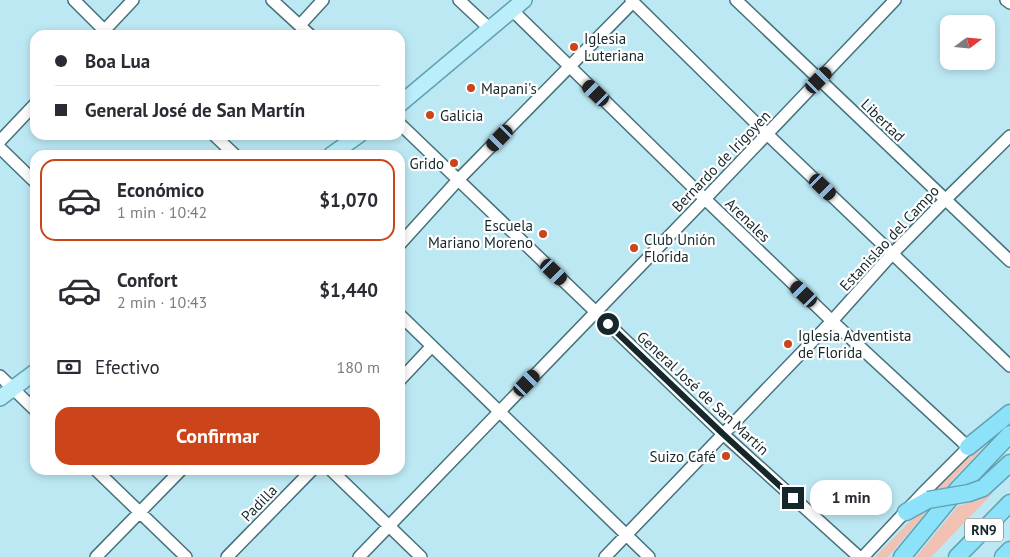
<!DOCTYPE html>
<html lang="es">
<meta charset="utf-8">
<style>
:root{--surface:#fff;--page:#f7f7f7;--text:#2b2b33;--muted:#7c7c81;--line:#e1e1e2;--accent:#cc4419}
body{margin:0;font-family:"PT Sans",sans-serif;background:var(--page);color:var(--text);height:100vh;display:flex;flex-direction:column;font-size:19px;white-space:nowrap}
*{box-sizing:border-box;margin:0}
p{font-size:16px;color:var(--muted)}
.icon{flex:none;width:28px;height:28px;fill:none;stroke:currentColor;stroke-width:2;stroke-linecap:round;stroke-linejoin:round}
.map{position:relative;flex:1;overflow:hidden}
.sheet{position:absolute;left:30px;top:150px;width:375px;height:325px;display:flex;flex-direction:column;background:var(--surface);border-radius:15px;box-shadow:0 2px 8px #0003}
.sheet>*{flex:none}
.banner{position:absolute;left:30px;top:30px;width:375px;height:110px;border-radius:15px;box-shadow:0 2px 8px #0003;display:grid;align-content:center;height:110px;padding:0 25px;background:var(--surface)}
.needle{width:32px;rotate:74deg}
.controls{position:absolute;left:940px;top:15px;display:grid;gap:10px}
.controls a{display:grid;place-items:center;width:55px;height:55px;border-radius:10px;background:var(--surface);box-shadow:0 2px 8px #0003;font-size:25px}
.end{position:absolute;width:22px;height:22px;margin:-11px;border:6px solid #15272b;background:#fff;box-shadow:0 0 0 2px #fff}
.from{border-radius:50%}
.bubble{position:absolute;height:35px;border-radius:15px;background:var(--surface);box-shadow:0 2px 8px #0003;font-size:16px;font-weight:700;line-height:35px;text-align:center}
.car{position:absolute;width:15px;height:30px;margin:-15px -8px;border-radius:6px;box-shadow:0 0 4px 1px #0007;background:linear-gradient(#222 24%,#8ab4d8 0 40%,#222 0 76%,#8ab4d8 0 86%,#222 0)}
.banner b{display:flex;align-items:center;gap:18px;height:48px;font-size:19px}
.banner b+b{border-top:1px solid var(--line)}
.banner i{width:12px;height:12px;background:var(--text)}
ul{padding:9px 0 0;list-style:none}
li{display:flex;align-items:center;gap:15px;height:82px;margin:0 10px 8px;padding:0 15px;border:2px solid transparent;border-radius:15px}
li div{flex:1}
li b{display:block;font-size:19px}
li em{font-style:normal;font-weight:700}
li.active{border-color:var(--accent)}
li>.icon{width:45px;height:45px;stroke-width:1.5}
.pay{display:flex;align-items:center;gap:12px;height:55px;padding:0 25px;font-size:19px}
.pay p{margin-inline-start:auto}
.button{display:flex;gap:10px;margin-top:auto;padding:10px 25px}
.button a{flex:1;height:58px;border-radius:15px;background:var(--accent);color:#fff;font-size:20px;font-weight:700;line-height:58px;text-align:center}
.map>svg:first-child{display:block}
.green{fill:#f1c1b3}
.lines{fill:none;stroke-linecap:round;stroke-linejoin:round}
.minor-casing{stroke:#47707a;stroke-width:14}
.major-casing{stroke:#62a1b1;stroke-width:18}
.highway-casing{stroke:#62a1b1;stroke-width:19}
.minor{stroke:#fff;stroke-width:11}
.major{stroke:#baeefb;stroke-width:15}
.highway{stroke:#8ce3f9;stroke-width:16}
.highway-bridge-casing{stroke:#62a1b1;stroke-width:19;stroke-linecap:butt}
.highway-bridge{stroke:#8ce3f9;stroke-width:16}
.route{stroke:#15272b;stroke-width:6}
.poi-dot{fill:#cc4419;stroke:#fff;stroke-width:2}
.labels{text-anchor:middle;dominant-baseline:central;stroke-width:4.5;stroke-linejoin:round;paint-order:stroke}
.shield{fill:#fff;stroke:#5b686b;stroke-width:1}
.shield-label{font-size:14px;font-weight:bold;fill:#15272b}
.poi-label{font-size:15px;fill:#15272b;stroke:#fff;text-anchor:start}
.street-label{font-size:15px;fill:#15272b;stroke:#fff}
</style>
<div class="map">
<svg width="1010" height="557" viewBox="0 0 1010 557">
<rect width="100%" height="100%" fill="#bce8f4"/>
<path class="green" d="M1003,427L955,477L942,492L930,493L968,455Z
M993,493L931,557H916L958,506L980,499Z
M927,511L888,557H875L917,514Z"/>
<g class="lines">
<defs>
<path id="minor" d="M74,0L109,35
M272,0L310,35
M459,0L490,29
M631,0L767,134L1010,366
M736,0L1010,261
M1006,0L1010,3
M512,10L705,199L832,321L968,447
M300,25L323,0
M100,35L133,0
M400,124L723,434L859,557
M214,135L235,155
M0,141L35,104
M0,148L35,182
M400,244L458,180L633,2
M400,315L649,557
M0,376L35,410
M400,380L432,346
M96,470L186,557
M331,470L421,557
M96,557L181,470
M227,557L312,470
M359,557L705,199L895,0
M605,557L832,321L892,254L945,200L1010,136
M863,557L922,494L973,443"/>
<path id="major" d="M400,104L524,0
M331,155L359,135
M0,398L35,372"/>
<path id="highway" d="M968,447L1010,413
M983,488L1010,463
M906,512L928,500
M902,557L957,490L1010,434
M957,557L1010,503
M1003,557L1010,550"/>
</defs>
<use href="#minor" class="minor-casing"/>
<use href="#major" class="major-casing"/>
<use href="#highway" class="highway-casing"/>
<use href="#minor" class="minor"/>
<use href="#major" class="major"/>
<use href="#highway" class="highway"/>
<defs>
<path id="highway-bridge" d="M928,500L969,493L983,488"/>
</defs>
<use href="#highway-bridge" class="highway-bridge-casing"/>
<use href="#highway-bridge" class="highway-bridge"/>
</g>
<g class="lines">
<path class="route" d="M608,324L723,434L793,498"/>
</g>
<g class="poi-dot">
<circle cx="574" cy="47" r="5"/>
<circle cx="471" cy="88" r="5"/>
<circle cx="430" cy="115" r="5"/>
<circle cx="454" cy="163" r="5"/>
<circle cx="543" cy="234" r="5"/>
<circle cx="634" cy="248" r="5"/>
<circle cx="788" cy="344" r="5"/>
<circle cx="726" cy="456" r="5"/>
</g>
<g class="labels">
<rect class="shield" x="965" y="518.5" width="38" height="23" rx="4"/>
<g class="shield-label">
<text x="984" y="530">RN9</text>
</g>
<g class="poi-label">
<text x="584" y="38">Iglesia<tspan x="584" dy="17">Luteriana</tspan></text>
<text x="481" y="88">Mapani's</text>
<text x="440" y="115">Galicia</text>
<text x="444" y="163" text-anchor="end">Grido</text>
<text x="533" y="225" text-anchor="end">Escuela<tspan x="533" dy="17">Mariano Moreno</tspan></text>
<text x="644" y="239">Club Unión<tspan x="644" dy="17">Florida</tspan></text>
<text x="798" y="335">Iglesia Adventista<tspan x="798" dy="17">de Florida</tspan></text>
<text x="716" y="456" text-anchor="end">Suizo Café</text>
</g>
<g class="street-label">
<text transform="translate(883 120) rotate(44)">Libertad</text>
<text transform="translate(721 161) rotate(-46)">Bernardo de Irigoyen</text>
<text transform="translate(748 220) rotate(44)">Arenales</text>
<text transform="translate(889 238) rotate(-47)">Estanislao del Campo</text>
<text transform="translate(703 393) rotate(43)">General José de San Martín</text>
<text transform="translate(259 503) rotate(-46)">Padilla</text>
</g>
</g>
</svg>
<div class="controls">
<a><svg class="needle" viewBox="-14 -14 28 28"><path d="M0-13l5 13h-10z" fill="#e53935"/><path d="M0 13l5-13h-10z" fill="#7c7c81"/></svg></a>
</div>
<i class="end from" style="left:608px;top:324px"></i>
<i class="end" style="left:793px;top:498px"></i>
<div class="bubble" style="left:810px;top:480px;width:82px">1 min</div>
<i class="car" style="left:819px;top:80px;rotate:44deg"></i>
<i class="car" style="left:596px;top:93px;rotate:314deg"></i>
<i class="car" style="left:500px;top:138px;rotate:224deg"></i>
<i class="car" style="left:823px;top:187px;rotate:134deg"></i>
<i class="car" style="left:554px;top:272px;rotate:134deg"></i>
<i class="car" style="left:804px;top:294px;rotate:314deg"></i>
<i class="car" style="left:527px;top:383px;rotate:44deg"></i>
<div class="banner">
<b><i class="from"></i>Boa Lua</b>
<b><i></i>General José de San Martín</b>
</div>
<section class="sheet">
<ul>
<li class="active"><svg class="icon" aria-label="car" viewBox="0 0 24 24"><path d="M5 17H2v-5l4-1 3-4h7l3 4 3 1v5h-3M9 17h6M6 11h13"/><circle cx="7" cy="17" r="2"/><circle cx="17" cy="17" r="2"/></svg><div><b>Económico</b><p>1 min · 10:42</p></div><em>$1,070</em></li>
<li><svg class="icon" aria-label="car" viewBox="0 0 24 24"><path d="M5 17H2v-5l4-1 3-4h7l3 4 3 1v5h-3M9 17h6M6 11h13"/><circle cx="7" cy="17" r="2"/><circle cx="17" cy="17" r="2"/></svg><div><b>Confort</b><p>2 min · 10:43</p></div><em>$1,440</em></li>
</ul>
<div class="pay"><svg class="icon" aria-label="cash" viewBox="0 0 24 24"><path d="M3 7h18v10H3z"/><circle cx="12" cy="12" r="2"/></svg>Efectivo<p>180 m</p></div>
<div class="button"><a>Confirmar</a></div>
</section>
</div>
